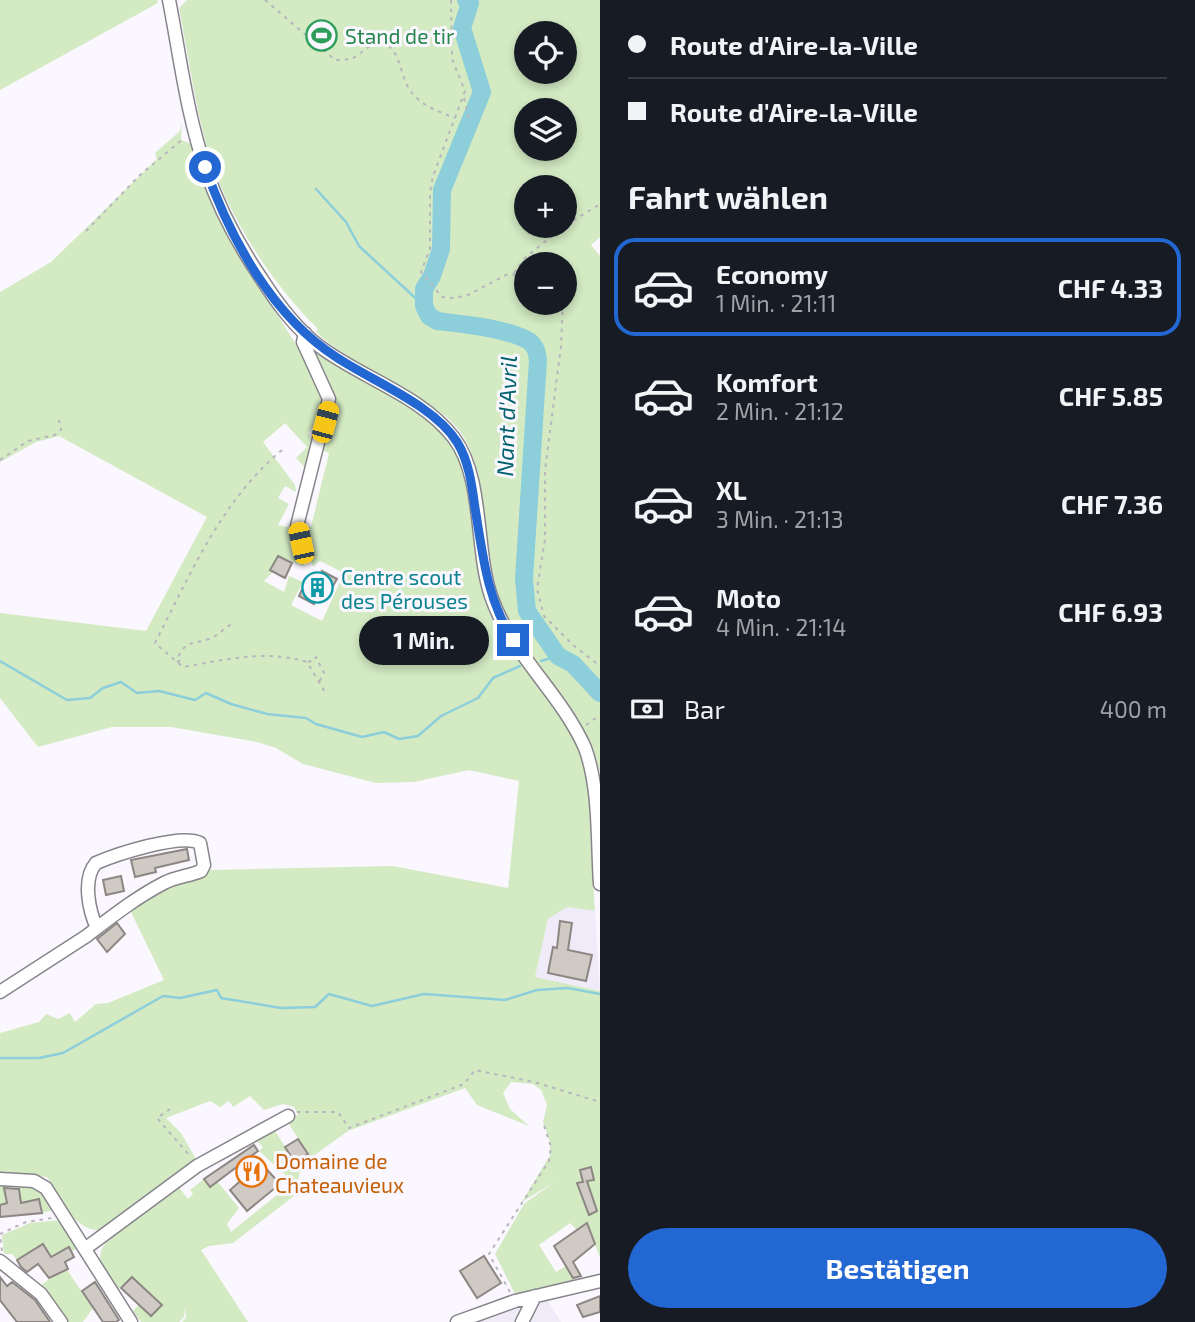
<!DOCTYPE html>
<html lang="de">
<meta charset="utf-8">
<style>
:root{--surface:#171b24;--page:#242831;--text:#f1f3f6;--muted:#9ea1a6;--line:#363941;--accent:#2367d3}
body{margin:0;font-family:"Exo 2",sans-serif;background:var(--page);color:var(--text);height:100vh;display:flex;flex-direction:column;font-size:26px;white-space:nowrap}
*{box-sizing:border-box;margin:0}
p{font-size:23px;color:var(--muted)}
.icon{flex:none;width:38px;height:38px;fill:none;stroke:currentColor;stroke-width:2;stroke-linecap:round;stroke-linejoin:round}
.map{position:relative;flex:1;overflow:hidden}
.drawer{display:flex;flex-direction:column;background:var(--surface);width:595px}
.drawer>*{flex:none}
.hud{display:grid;align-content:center;height:154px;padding:0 28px;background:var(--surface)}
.buttons{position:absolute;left:514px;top:21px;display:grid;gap:14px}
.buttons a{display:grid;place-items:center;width:63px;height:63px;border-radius:50%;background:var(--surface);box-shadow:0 4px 10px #0003;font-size:35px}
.end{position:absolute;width:32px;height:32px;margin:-16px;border:9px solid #2367d3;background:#fff;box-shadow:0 0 0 4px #fff}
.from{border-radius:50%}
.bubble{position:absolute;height:49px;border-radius:24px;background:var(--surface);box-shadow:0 4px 10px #0003;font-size:23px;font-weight:700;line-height:49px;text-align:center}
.car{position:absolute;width:21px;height:42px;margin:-21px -10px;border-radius:9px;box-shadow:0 0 5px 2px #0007;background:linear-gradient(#f5c518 24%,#345 0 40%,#f5c518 0 76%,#345 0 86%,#f5c518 0)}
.hud b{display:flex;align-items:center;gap:24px;height:66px;font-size:26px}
.hud b+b{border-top:2px solid var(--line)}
.hud i{width:18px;height:18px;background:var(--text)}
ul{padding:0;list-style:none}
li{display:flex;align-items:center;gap:21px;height:98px;margin:0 14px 10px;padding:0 14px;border:4px solid transparent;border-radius:21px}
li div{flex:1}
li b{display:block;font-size:26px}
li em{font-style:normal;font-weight:700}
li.active{border-color:var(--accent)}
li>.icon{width:63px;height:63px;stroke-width:1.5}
h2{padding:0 28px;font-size:32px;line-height:84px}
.pay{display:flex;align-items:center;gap:18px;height:77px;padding:0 28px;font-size:26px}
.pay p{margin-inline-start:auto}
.cta{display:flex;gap:14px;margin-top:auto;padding:14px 28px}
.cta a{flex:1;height:80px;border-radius:42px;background:var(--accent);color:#fff;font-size:28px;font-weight:700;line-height:80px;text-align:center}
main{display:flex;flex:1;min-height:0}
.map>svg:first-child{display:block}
.built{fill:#f0ebf9}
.green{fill:#d3eac3;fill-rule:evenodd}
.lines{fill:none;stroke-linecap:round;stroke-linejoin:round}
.stream{stroke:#8cceda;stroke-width:2.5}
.river{stroke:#8cceda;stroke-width:18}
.building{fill:#d0cac5;stroke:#8c8783;stroke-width:2}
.minor-casing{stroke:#87858b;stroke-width:15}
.path{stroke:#b8b6bc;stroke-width:2;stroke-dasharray:3.5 5;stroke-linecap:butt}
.minor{stroke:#fff;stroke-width:12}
.route{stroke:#2367d3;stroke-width:9}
.labels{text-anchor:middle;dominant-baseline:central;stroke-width:6;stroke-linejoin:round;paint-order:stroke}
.leisure-label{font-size:21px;fill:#27864d;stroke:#faf7fe;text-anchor:start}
.culture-label{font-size:21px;fill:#0d838f;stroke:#faf7fe;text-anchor:start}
.food-label{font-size:21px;fill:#c56008;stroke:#faf7fe;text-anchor:start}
.water-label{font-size:23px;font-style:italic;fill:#00616e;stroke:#faf7fe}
</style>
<main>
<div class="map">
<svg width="600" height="1322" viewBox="0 0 600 1322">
<rect width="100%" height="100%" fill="#faf7fe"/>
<path class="built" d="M567,907L595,911L600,991L535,977L548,919Z
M515,1301H548L561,1322H448Z"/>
<path class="green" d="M0,0H157L158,3L0,90Z
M187,0H600V237L591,245L600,256V772C583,707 528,667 503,607C481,557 492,469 457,428C446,414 429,405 414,396C381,376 345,359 316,332L318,329C270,282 223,209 206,144C194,99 188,53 179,8ZM527,33H565V72H527ZM527,110H565V149H527ZM527,187H565V226H527ZM527,264H565V303H527Z
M182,123L181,140L192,144L204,186L224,230L297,346L311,349C345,370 426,411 448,440C474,474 470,552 483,595C499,651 550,691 575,743C598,792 591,858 595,911L567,907L548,919L535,977L600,991V1258L587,1223L577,1230L570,1223L539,1245L556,1272L566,1266L574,1280L517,1298L495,1254L524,1204L554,1182L522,1202L550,1155V1142L543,1122L547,1105L541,1090L533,1084L511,1082L503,1093L510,1109L529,1126L477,1105L465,1088L348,1131L302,1164L294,1196L233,1243L209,1246L201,1250L248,1322H182L186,1318L185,1307L184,1317L179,1322H141L133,1311L138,1305L151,1316L161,1304L132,1277L116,1291C106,1274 92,1260 106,1242L178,1186L188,1199L193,1194L190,1190L204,1179L210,1186L217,1181L239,1208L227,1224L231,1232L293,1182L259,1151L263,1147L254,1138L273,1128L295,1162L308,1154L289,1124V1119L298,1115L294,1107L283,1104L264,1110L250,1096L233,1107L229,1101L220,1107L210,1101L166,1118L181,1133L196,1159L100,1230C74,1232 59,1195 47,1177L0,1173V1033L39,1022L46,1014L58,1019L70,1013L75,1022L96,1004L108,1003L164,980L129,908L166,885L210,870L393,866L508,888L519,781L469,770L414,782L376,783L303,764L276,748L257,742L171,727H112L38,747L0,698V613L146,631L207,517L59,436L36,442L0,462V292L51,262L157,159L155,153L180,131ZM328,381L333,400L321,450L329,453L311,527L300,525L313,567L320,561L344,573L322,621L291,605L303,582L289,576L284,592L264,581L273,572L270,570L278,556L304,566L292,528L278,525L289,504L278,498L285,486L296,492L295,485L263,442L285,423L307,447L296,458L308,471L313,441L308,433C323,419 325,402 320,382Z
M19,1182L36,1187L54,1210L42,1213L39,1199L21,1203L18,1185L4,1187L7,1203L0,1205V1184Z
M61,1220L79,1247L71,1252L68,1247L51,1257L17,1260L12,1254H4L2,1235L30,1223Z
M67,1270L93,1308L83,1322H66L57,1304L40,1286L57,1273Z"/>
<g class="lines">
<path class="stream" d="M316,189L346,222L359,246L424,306
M0,661L67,700L90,698L103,688L121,682L137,693L159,691L195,700L206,693L231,704L267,714L306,718L316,724L362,737L384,732L399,739L418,736L441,716L478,698L493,678L520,666
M541,661L558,656
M0,1058H39L63,1053L163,996L180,998L217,990L221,998L281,1008L315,1007L329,994L372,1006L424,994L505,1000L537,990L568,988L600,994"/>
<path class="river" d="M466,0L470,3L462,28L482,92L442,190L441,249L432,276L424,289V306L429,316L437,321C462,324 506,328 529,341C536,346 537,353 538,360L524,579L527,611L558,656L573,664L600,693"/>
</g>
<path class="building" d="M278,556L292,563L285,578L270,570Z
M322,571L337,579L329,593L321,589L314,604L299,596L306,581L315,586Z
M187,849L189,860L155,868L156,872L135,877L131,860Z
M121,876L124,891L106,895L103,880Z
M560,921L572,923L568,950L592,955L586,981L548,973L553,947L557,948Z
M117,923L125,934L107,952L97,939Z
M298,1139L308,1154L295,1163L285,1147Z
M254,1145L258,1151L210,1187L204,1179Z
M261,1163L280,1184L247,1211L230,1190Z
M591,1167L594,1180L587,1181L597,1211L589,1215L577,1183L583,1182L580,1170Z
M4,1188L19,1189L21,1203L39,1199L42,1213L0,1217V1205L7,1203Z
M587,1223L595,1244L573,1262L581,1276L573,1278L554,1246Z
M43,1244L51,1257L69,1247L74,1257L65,1262L68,1269L49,1278L38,1264L27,1272L21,1267L17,1260Z
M484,1256L501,1283L477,1298L460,1271Z
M0,1277L7,1286L12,1282L35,1300L50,1322H17L0,1300Z
M132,1277L162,1305L151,1316L121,1288Z
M95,1282L119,1320L116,1322H103L82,1291Z
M600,1296V1312L583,1317L577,1305Z"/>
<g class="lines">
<defs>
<path id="minor" d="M169,0C180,56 187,116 206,170C219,209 238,244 261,278C277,303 295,328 319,346C361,378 421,395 454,438C484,478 475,549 491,596C510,653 561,693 585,748C600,789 597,840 600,884
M301,543L297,526L329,399L303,342L305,333
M0,992L85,937C110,918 135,898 164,883C175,877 189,876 201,871L204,865L200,843C181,833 117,854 96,863C82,879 89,911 97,928
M0,1179L34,1181L46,1188L131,1322
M86,1248L197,1166L288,1116
M0,1261L41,1294L61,1322
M457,1322L515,1301L600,1281
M522,1322L535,1296"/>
</defs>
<use href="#minor" class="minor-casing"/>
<path class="path" d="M265,0L335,60L352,59L377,41C402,44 398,76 412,93C422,106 440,112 455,118
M451,0L452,59L465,91L433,176L430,193V249L421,272L442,297L451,298L466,296L508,274L527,276
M464,98L470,122
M566,225L600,204
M86,231L140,175L183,139
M514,273L525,258L564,226
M563,303L561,346L545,470V539L537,589L544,616L573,645L600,666
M282,450C221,501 191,573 155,643L183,667C225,660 265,649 307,662L325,692
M0,460L28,441L55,435L61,430L59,420
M177,662L181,660L179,655C187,640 195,644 209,639C218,636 225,627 234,623
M308,662L315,660L316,657L324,673L319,682
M586,725L600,715
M170,1109L157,1118L190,1156
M297,1112H338L349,1128L464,1084L475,1070L534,1082L600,1102
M2,1251L0,1234L26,1222L52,1218
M510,1292L489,1254L549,1161L551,1147L543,1122"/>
<use href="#minor" class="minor"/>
</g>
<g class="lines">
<path class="route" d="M205,167C230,238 272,316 336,357C372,381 434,405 457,442C469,461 472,486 475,508C483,556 487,599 513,640"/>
</g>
<defs>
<symbol id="stadium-ring" viewBox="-11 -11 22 22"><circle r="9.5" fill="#faf7fe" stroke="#2e9e5b" stroke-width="1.5"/><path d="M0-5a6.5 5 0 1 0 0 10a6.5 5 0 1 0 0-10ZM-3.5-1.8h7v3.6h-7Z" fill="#2e9e5b"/></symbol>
<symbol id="building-ring" viewBox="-11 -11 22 22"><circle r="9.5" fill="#faf7fe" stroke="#0f9aa8" stroke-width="1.5"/><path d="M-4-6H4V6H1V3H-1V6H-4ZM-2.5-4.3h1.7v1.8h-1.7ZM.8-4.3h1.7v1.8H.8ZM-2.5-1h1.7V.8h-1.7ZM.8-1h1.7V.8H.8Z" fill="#0f9aa8"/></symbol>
<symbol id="restaurant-ring" viewBox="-11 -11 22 22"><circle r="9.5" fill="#faf7fe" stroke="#e8710a" stroke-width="1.5"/><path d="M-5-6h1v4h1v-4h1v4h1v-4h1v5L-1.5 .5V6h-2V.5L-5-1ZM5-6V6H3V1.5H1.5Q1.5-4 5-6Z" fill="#e8710a"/></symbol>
</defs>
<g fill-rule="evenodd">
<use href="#stadium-ring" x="304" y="18" width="35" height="35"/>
<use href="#building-ring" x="300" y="570" width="35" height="35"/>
<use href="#restaurant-ring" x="234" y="1154" width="35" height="35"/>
</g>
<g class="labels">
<g class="leisure-label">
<text x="345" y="35">Stand de tir</text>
</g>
<g class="culture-label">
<text x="341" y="576">Centre scout<tspan x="341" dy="24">des Pérouses</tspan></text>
</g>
<g class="food-label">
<text x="275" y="1160">Domaine de<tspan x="275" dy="24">Chateauvieux</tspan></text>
</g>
<g class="water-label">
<text transform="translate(506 416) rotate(-88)">Nant d'Avril</text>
</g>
</g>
</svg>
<div class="buttons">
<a><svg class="icon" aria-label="locate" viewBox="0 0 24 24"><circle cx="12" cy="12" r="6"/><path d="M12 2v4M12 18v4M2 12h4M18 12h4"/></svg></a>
<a><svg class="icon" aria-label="layers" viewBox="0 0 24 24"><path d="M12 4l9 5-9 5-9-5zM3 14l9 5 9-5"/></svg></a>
<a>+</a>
<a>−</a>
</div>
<i class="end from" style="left:205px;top:167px"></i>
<i class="end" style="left:513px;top:640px"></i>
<div class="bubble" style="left:359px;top:616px;width:130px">1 Min.</div>
<i class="car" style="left:325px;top:422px;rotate:15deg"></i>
<i class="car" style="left:301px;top:543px;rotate:348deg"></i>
</div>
<section class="drawer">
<div class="hud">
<b><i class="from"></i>Route d'Aire-la-Ville</b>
<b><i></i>Route d'Aire-la-Ville</b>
</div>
<h2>Fahrt wählen</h2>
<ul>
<li class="active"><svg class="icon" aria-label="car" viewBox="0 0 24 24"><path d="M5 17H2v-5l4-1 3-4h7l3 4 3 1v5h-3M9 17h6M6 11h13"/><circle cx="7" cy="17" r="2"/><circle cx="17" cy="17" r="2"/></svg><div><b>Economy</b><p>1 Min. · 21:11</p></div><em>CHF 4.33</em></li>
<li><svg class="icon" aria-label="car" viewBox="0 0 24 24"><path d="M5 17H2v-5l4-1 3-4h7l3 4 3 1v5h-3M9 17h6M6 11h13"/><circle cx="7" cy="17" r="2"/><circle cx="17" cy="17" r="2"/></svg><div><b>Komfort</b><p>2 Min. · 21:12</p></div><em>CHF 5.85</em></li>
<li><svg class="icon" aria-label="car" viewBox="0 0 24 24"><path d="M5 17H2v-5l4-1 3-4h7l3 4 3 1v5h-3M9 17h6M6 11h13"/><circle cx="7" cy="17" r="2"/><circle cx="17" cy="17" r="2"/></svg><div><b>XL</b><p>3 Min. · 21:13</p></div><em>CHF 7.36</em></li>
<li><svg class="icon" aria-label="car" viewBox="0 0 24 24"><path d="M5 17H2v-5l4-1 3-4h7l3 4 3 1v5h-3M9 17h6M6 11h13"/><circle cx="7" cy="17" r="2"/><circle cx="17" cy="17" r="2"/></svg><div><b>Moto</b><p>4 Min. · 21:14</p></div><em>CHF 6.93</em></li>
</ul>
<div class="pay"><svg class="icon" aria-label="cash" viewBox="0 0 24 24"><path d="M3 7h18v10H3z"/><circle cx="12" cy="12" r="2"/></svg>Bar<p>400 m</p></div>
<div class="cta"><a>Bestätigen</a></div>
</section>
</main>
